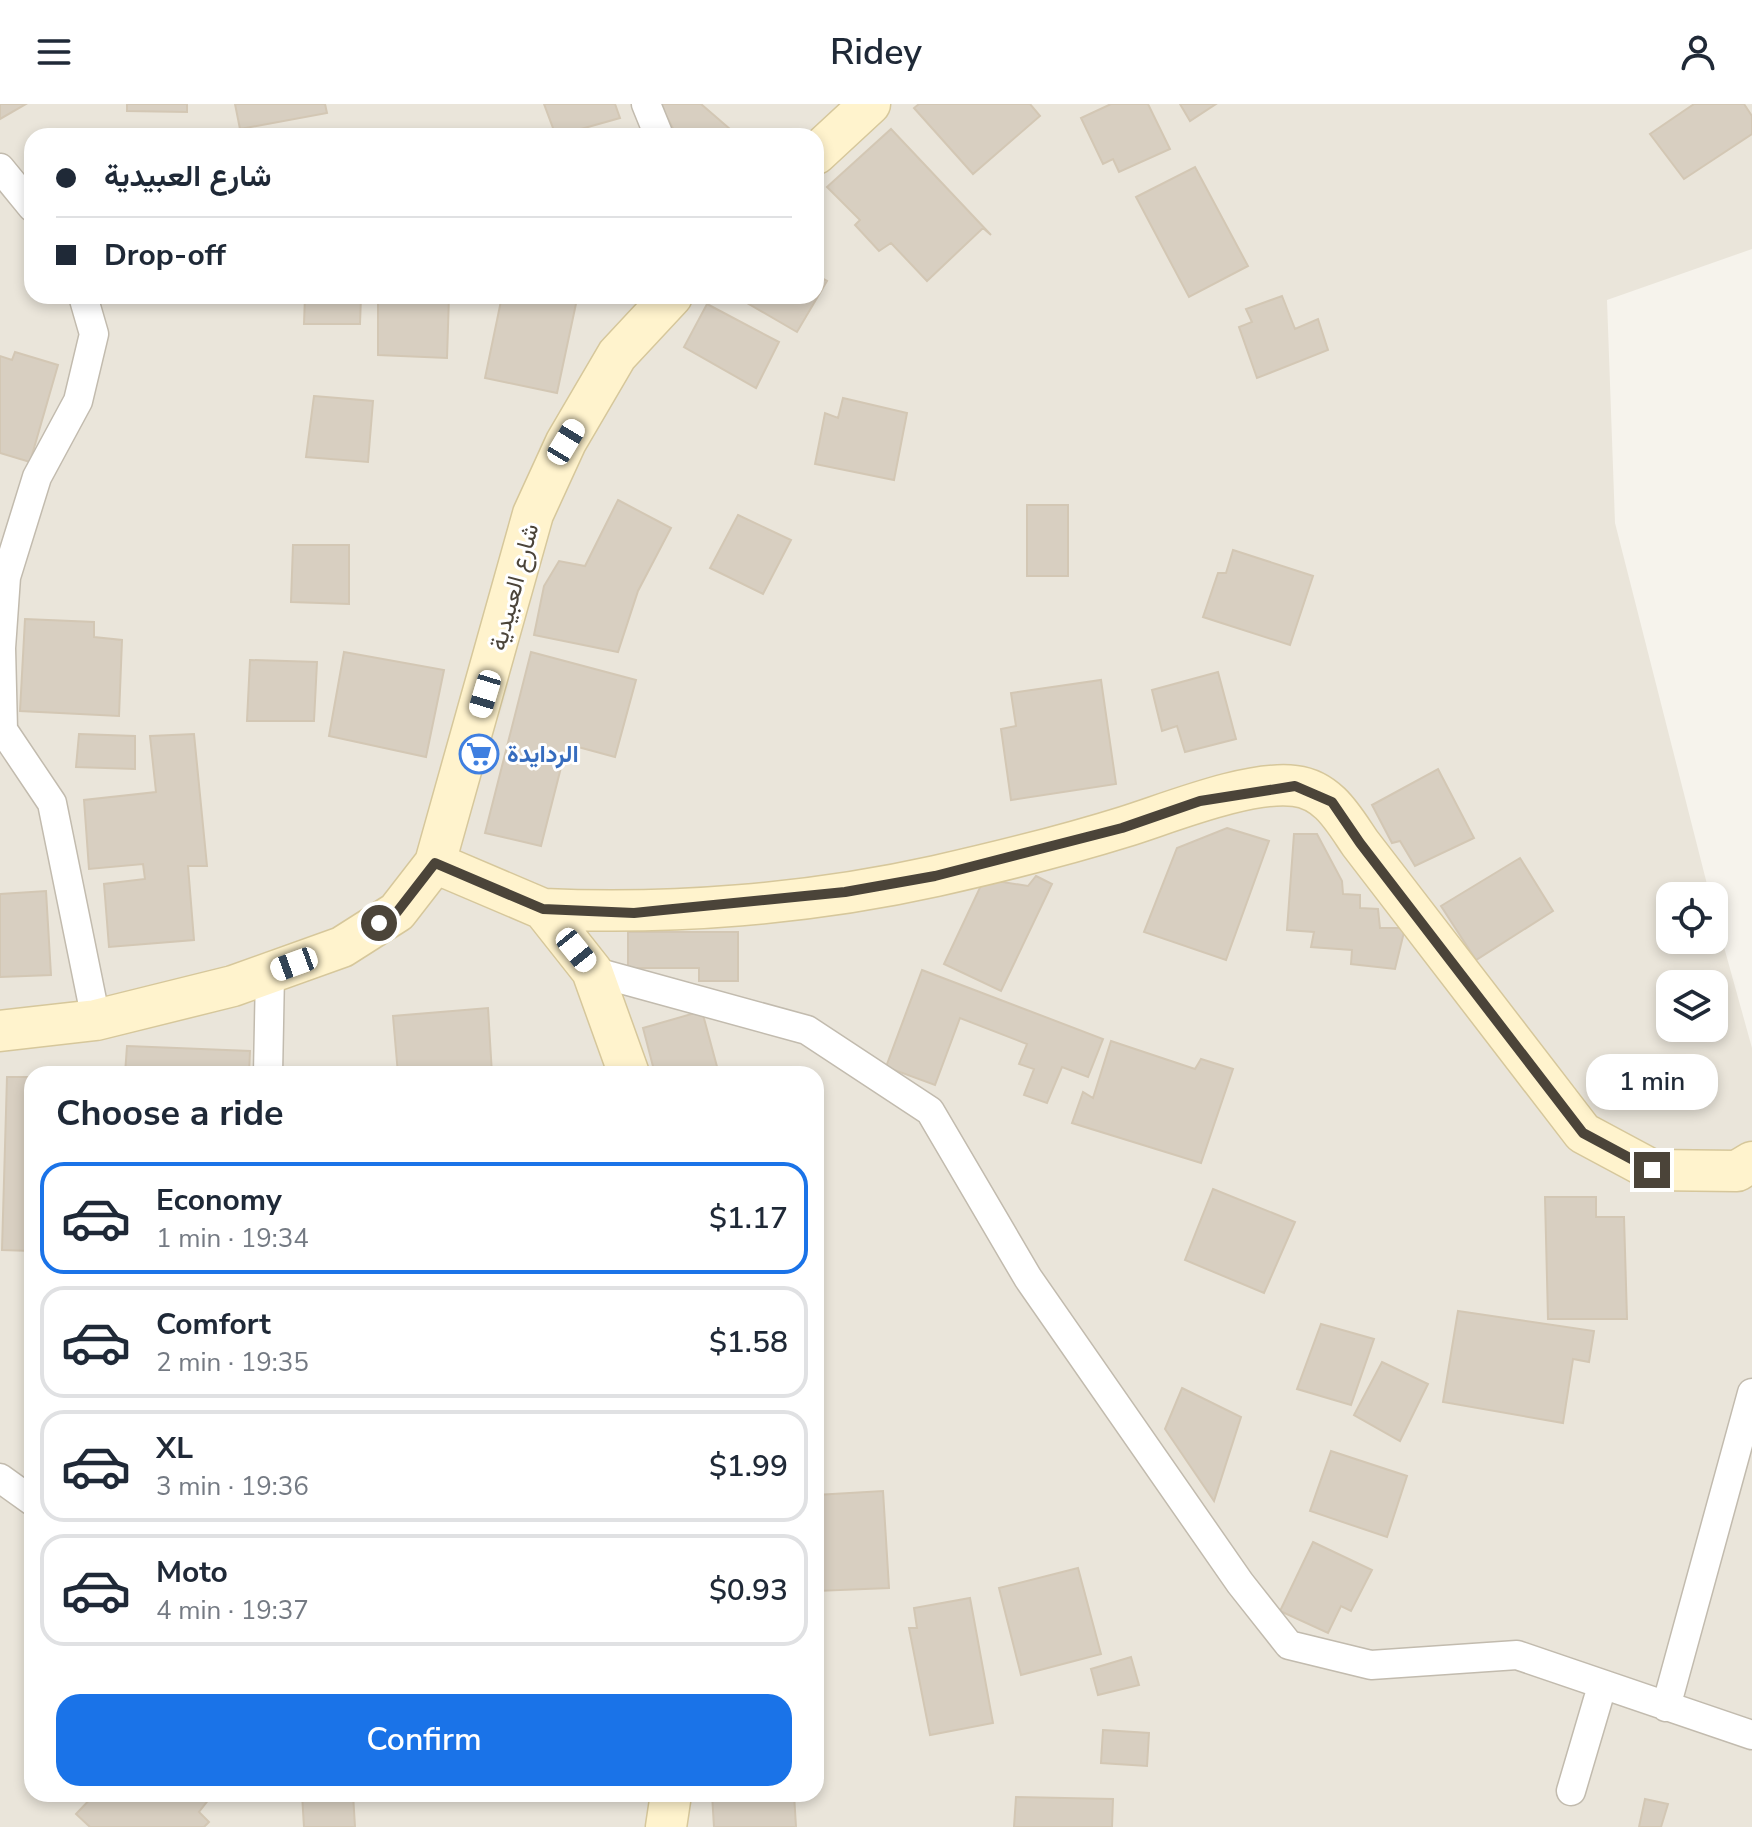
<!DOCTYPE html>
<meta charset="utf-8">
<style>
:root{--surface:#fff;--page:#f6f6f7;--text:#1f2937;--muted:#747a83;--line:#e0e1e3;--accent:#1a73e8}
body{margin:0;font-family:"Nunito Sans",Vazirmatn,sans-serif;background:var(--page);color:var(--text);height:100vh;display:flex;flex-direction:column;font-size:30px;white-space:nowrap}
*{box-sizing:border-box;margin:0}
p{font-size:26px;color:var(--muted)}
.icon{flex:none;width:44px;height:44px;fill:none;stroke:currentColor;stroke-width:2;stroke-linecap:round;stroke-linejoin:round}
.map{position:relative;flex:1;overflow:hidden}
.details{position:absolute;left:24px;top:962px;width:800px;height:736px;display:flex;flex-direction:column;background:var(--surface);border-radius:24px;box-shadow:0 4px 12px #0003}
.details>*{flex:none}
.guide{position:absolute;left:24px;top:24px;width:800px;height:176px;border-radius:24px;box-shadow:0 4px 12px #0003;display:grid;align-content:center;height:176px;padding:0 32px;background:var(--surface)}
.buttons{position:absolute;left:1656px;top:778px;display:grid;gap:16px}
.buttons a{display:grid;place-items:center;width:72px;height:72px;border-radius:16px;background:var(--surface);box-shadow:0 4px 12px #0003;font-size:40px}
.end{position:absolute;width:36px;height:36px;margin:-18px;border:10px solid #4b4439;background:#fff;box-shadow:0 0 0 4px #fff}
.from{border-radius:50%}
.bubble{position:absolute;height:56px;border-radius:24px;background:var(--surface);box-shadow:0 4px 12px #0003;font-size:26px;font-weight:600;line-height:56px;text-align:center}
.car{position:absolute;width:24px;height:48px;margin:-24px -12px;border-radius:10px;box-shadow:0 0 6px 2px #0007;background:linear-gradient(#fff 24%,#345 0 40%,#fff 0 76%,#345 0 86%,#fff 0)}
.guide b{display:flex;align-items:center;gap:28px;height:76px;font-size:30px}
.guide b+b{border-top:2px solid var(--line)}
.guide i{width:20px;height:20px;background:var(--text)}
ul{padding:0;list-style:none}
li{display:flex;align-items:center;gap:24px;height:112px;margin:0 16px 12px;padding:0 16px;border:4px solid var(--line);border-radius:24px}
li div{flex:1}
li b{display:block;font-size:30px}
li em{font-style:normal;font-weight:600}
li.current{border-color:var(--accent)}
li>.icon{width:72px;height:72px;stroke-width:1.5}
h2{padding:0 32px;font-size:36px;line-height:96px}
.primary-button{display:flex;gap:16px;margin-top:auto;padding:16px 32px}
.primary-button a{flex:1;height:92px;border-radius:24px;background:var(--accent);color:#fff;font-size:32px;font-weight:600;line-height:92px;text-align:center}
header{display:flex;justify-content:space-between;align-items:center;height:104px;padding:0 32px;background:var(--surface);font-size:36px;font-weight:600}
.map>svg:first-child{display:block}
.residential{fill:#eae5da;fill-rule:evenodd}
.building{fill:#d8cfc1;stroke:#d3c7b4;stroke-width:2}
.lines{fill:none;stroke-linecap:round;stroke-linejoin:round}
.street-casing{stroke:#c2bbae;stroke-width:31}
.secondary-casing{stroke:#d6c79b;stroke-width:43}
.street{stroke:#fff;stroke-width:28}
.secondary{stroke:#fff3cd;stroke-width:40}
.route{stroke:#4b4439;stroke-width:10}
.labels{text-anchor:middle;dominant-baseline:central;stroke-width:6;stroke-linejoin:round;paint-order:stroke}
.street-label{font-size:24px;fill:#4b4439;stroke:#fff}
.shop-label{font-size:24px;font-weight:bold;fill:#366cbe;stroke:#fff;text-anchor:start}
</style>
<header><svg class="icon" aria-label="menu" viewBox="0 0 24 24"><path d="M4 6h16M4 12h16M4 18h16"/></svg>Ridey<svg class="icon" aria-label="person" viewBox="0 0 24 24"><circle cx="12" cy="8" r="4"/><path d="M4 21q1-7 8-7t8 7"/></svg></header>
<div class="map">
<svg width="1752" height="1723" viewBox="0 0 1752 1723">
<rect width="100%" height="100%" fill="#f6f3ec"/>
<path class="residential" d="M0,0H1752V145L1607,196L1615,419L1710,792H1670V836H1714V807L1752,944V1723H0ZM32,32H816V192H32ZM1670,880H1714V924H1670ZM32,970H816V1690H32Z"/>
<path class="building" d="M0,0H26L0,15Z
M127,0H187V8L127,7Z
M235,0H325L327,9L240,25Z
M544,0H615L620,14L556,32Z
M660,0H701L738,32H677Z
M919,0H1030L1040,12L973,70L914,4Z
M1111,0H1148L1170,45L1119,68L1113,55L1103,60L1081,14Z
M1180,0H1216L1190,17Z
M1694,0H1744L1752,12V30L1684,75L1650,30Z
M891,25L991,131L983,124L927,177L891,139L879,147L855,121L860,116L827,83Z
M1195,63L1248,162L1189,193L1136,93Z
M816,171L827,177L797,228L735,192H816Z
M305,192H361L360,220H304Z
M378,192H449L447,254L378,251Z
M502,192L577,195L557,289L485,274Z
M1282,192L1295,225L1318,215L1328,246L1257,274L1239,223L1252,218L1246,205Z
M707,200L779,238L756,284L684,243Z
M15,248L58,261L30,358L0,349V252L12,256Z
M314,292L373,297L368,358L306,353Z
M843,294L907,309L894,376L815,360L825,309L838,314Z
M618,396L671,424L638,487L618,548L534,531L544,482L559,457L585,462Z
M1027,401H1068V472H1027Z
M738,411L791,436L763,490L710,464Z
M293,441H349V500L291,498Z
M1233,446L1313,472L1290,541L1203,513L1218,469H1226Z
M25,515L94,518V533L122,536L119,612L20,607Z
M344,548L444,566L426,653L329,632Z
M531,548L636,576L615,653L567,640L541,742L485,729Z
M250,556L317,558L314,617H247Z
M1218,568L1236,635L1185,648L1177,622L1162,627L1152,586Z
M1101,576L1116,680L1011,696L1001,625L1016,622L1011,589Z
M79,630L135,632V665L76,663Z
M194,630L207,762H188L194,836L109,843L104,780L145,775L143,760L89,765L84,696L156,688L150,632Z
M1438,665L1474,734L1415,762L1400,737L1392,739L1372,701Z
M1227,724L1269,737L1226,856L1144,828L1177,744Z
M1294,730H1317L1342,777L1343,790L1360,791V804L1378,805L1380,824H1405L1395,865L1351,860L1352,846L1311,843L1314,828L1287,826Z
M1520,754L1553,807L1476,856L1441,802Z
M1036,772L1052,780L1001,887L944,860L984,775L1028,782Z
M46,787L51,871L0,873V790Z
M628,828H738V877H699V864H628Z
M922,866L1103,935L1088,973L1062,963L1047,999L1024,991L1034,965L1019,960L1027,940L960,914L935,981L886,963Z
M488,904L492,970H398L393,912Z
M702,907L719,970H655L643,924Z
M1111,937L1195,965L1201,955L1233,965L1201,1059L1072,1019L1083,988L1093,994Z
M127,942L250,947L249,970H125Z
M7,973H32V1147L2,1146Z
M1213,1085L1295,1118L1264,1189L1185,1156Z
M1545,1093H1596V1113H1624L1627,1215H1548Z
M1458,1207L1594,1227L1589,1258L1573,1255L1563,1319L1443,1298Z
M1321,1220L1374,1235L1351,1301L1297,1285Z
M1382,1258L1428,1280L1400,1337L1354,1311Z
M1182,1284L1241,1313L1214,1397L1165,1325Z
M1331,1347L1407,1372L1387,1433L1310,1407Z
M883,1387L889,1484L816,1487V1391Z
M1313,1438L1372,1466L1351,1507L1341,1502L1328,1529L1280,1507Z
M1078,1464L1101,1550L1021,1571L999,1484Z
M970,1494L993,1619L930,1631L909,1524H917L914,1504Z
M1131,1553L1139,1581L1098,1591L1091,1565Z
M1103,1626L1149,1629L1147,1662L1101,1659Z
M95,1690H204L209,1695L199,1708L209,1718L204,1723H90L76,1710Z
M302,1690H353L355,1723H304Z
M712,1690H794L796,1723H714Z
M1016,1693L1113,1695L1112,1723H1014Z
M1645,1695L1668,1700L1661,1723H1639Z"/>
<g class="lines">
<defs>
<path id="street" d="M646,0L659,32
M0,64L32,103
M83,192L94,230L78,297L37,373L6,473L1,544L3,626L52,699L96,916
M592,867L807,926L930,1007L1028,1174L1240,1479L1289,1541L1371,1561L1517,1551L1752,1631
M268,970L270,869
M0,1374L32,1397
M1666,1603L1752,1289
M1571,1687L1602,1582"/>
<path id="secondary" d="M816,50L870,0
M435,759L543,805L592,867L629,970
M543,805C671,811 810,800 936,772C998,758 1063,742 1124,723C1169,709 1249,676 1295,682C1328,686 1343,714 1360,739L1583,1029L1652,1066L1737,1067L1752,1058
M0,927L96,916L233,882L342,843L397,808L435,759L533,410L566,338L617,251L672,192
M666,1723L671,1690"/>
</defs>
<use href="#street" class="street-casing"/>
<use href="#secondary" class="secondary-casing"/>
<use href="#street" class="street"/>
<use href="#secondary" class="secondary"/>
</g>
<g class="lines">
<path class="route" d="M379,819L397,808L435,759L543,805L634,809L663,806L845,788L935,772L1122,724L1200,697L1295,682L1332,698L1360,739L1583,1029L1652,1066"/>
</g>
<defs>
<symbol id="supermarket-ring" viewBox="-11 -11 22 22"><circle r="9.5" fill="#fff" stroke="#3f7fe0" stroke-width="1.5"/><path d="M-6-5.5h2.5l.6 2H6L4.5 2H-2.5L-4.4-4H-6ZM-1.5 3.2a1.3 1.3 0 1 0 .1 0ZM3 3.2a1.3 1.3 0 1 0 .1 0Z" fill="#3f7fe0"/></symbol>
</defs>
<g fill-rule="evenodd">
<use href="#supermarket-ring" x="457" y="628" width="44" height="44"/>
</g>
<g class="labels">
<g class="street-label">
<text transform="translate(514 483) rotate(-75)">شارع العبيدية</text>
</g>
<g class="shop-label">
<text x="507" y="650">الردايدة</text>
</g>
</g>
</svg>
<div class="buttons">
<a><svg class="icon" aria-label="locate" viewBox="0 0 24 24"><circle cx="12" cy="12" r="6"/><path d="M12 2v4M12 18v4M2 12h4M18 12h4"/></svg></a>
<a><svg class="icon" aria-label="layers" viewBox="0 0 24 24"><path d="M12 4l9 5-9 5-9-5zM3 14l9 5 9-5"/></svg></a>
</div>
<i class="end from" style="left:379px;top:819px"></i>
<i class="end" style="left:1652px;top:1066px"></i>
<div class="bubble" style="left:1586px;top:950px;width:132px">1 min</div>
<i class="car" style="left:566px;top:338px;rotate:31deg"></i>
<i class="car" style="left:485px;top:590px;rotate:197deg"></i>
<i class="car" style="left:576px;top:846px;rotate:141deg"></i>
<i class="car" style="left:294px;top:860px;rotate:250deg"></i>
<div class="guide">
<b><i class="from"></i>شارع العبيدية</b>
<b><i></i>Drop-off</b>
</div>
<section class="details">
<h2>Choose a ride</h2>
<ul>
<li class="current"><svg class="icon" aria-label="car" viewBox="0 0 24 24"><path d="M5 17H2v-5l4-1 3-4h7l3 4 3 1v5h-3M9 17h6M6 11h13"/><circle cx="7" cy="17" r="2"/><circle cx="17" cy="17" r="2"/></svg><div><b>Economy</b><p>1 min · 19:34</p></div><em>$1.17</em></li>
<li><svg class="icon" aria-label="car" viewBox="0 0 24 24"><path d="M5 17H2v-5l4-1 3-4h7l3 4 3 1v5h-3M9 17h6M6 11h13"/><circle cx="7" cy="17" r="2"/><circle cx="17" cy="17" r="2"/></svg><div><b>Comfort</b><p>2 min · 19:35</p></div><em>$1.58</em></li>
<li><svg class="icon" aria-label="car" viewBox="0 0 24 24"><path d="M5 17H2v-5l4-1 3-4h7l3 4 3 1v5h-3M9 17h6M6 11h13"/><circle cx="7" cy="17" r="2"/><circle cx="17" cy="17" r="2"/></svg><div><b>XL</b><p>3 min · 19:36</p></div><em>$1.99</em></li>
<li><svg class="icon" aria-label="car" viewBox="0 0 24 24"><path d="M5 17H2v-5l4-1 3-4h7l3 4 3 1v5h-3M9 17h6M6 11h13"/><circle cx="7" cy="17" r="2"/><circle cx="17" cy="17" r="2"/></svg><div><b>Moto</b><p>4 min · 19:37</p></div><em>$0.93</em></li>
</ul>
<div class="primary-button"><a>Confirm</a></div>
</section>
</div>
